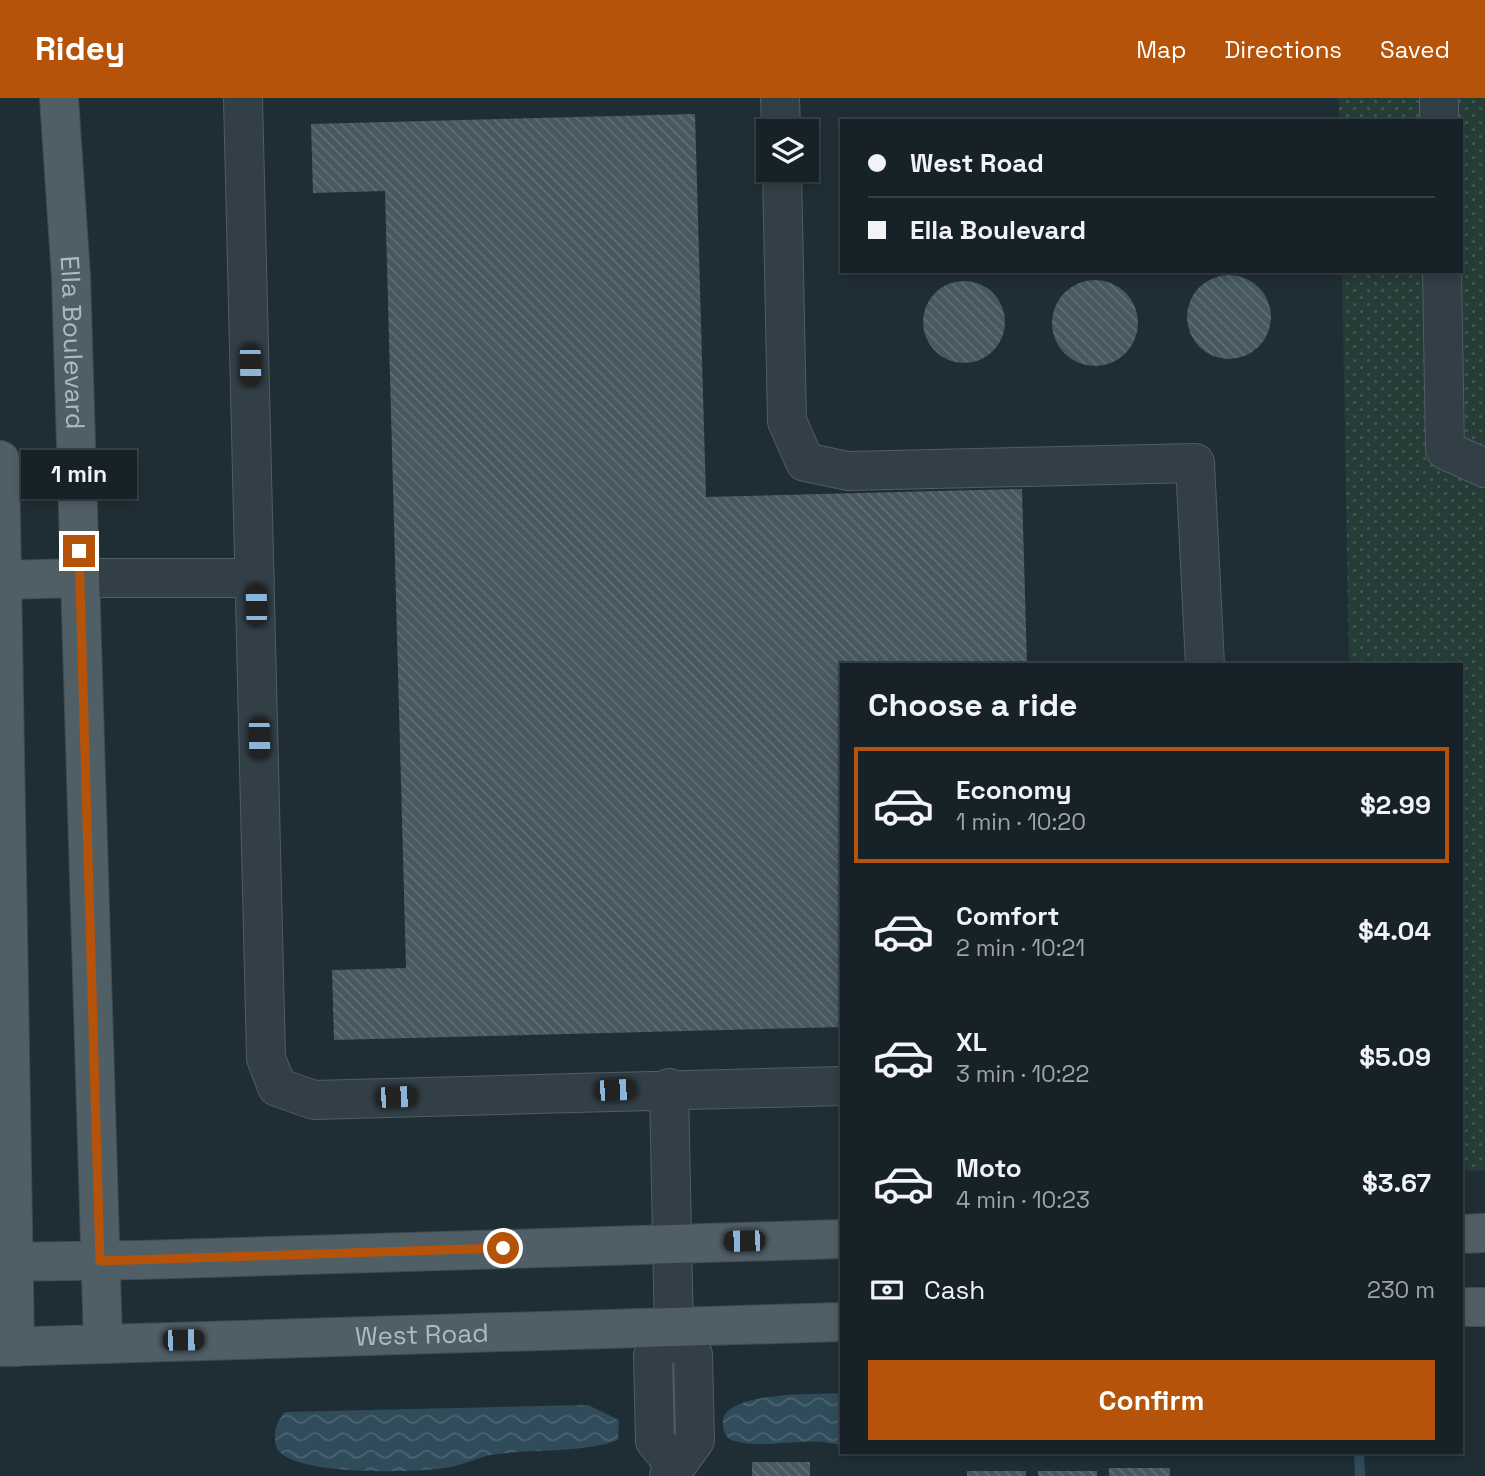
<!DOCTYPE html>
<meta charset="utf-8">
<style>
:root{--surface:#172228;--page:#202a30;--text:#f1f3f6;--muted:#9ea4a8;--line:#363f45;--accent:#b45309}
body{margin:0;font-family:"Space Grotesk",sans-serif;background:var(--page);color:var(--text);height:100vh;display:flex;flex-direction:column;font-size:26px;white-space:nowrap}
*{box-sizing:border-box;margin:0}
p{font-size:23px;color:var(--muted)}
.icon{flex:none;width:38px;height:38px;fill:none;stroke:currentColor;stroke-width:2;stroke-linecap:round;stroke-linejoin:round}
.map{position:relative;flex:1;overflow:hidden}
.details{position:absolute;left:840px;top:565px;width:623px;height:791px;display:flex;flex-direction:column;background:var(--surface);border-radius:0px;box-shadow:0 4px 10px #0003,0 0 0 2px var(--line)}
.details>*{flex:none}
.hud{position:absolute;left:840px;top:21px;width:623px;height:154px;border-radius:0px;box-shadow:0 4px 10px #0003,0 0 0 2px var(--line);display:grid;align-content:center;height:154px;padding:0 28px;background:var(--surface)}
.buttons{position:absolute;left:756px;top:21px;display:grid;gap:14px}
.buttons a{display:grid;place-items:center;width:63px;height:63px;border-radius:0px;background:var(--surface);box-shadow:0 4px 10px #0003,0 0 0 2px var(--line);font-size:35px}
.end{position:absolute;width:32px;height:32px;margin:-16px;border:9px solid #b45309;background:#fff;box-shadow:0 0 0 4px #fff}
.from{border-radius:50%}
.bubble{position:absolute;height:49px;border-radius:0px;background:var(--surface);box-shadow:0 4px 10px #0003,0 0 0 2px var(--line);font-size:23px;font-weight:800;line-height:49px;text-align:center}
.car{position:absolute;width:21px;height:42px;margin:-21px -10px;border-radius:9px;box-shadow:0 0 5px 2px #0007;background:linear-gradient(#222 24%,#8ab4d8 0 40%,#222 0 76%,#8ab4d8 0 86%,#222 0)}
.hud b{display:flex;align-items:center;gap:24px;height:66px;font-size:26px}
.hud b+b{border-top:2px solid var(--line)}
.hud i{width:18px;height:18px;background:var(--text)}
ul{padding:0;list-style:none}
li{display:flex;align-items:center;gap:21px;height:116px;margin:0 14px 10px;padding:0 14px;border:4px solid transparent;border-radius:0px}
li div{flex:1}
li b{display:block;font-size:26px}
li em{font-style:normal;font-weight:800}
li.active{border-color:var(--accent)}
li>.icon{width:63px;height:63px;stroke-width:1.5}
h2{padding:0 28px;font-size:32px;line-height:84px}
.pay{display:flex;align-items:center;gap:18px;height:77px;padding:0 28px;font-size:26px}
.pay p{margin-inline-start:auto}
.button{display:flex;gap:14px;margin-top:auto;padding:14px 28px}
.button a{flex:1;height:80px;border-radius:0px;background:var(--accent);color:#fff;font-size:28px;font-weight:800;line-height:80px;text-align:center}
header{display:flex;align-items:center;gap:42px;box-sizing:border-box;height:98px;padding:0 35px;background:var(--accent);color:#fff}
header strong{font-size:33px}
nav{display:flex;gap:38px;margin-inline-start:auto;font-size:24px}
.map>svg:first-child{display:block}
.grass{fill:url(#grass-dots)}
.water{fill:url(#water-waves)}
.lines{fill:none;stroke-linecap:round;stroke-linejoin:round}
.stream{stroke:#304c5b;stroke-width:10}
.building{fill:url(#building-back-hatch)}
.minor-casing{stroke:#505d64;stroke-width:40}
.major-casing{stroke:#3f4b52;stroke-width:40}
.minor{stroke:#323f46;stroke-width:38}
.major{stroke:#505f66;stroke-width:38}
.route{stroke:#b45309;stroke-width:9}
.labels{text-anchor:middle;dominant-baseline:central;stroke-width:5;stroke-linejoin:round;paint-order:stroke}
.street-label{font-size:26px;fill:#acbac3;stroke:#18242a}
</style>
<header>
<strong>Ridey</strong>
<nav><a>Map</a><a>Directions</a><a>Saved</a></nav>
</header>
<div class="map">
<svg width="1485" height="1378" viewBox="0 0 1485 1378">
<defs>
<pattern id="grass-dots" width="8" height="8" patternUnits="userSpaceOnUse" patternTransform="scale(1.75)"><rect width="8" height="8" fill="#253c37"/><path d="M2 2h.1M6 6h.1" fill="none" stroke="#425652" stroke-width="1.8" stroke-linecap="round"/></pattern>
<pattern id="water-waves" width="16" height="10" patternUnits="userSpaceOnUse" patternTransform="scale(1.75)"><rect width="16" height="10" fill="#304c5b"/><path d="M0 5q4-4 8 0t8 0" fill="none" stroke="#4b6471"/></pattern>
<pattern id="building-back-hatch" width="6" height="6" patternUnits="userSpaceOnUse" patternTransform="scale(1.75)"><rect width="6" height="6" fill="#475861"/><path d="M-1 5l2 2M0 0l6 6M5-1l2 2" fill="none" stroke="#5f6e76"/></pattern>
</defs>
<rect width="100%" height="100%" fill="#1f2e35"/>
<path class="grass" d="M1338,0H1485V1072L1461,1073V567H1349L1342,173H1461V23H1339Z"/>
<path class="water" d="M842,1295V1348C807,1336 769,1353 734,1343C726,1341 724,1335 723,1327C718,1292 817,1297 842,1295Z
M588,1307L619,1322L618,1342C578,1356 534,1350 491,1357C476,1360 461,1368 445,1370C410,1375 285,1378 276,1348C273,1333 276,1325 285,1314Z"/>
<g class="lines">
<path class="stream" d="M1359,1354L1360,1378"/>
</g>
<path class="building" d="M695,16L706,399L1022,391L1027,567H842V929L334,942L332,872L406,870L385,93L313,95L311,26Z
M1187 219a42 42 0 1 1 84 0a42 42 0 1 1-84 0Z
M1052 225a43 43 0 1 1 86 0a43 43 0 1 1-86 0Z
M923 224a41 41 0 1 1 82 0a41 41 0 1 1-82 0Z
M752,1364H810V1378H752Z
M1109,1370H1170V1378H1109Z
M967,1373H1026V1378H967Z
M1038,1373H1097V1378H1038Z"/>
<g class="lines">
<defs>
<path id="minor" d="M243,0L266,960L277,989L314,1002L842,988
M780,0L781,33
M1439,0V23
M782,72L787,323L805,364L848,373L1195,365L1205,567
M1442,173L1445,352L1485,370
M79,480H255
M669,990L674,1238
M674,1238L653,1258L655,1343L675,1367
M669,1378L695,1342L693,1257L674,1238"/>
<g id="major">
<path id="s1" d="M59,0L71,179L103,1244"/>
<path d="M0,362L15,1249"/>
<path d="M4,482L79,480"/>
<path d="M1461,1136L1485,1135"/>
<path d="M0,1164L140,1162L842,1141"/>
<path d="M1461,1209H1485"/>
<path id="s2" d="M0,1249L842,1224"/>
</g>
</defs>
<use href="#minor" class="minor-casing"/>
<use href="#major" class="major-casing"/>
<use href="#minor" class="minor"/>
<use href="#major" class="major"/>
</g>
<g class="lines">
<path class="route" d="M79,453L100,1163L503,1150"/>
</g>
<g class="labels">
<g class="street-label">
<text stroke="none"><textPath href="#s1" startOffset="245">Ella Boulevard</textPath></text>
<text stroke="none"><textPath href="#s2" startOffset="422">West Road</textPath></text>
</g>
</g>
</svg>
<div class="buttons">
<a><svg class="icon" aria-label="layers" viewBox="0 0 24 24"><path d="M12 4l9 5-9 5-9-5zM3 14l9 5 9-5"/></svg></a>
</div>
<i class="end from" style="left:503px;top:1150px"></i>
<i class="end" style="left:79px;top:453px"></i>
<div class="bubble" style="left:21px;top:352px;width:116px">1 min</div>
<i class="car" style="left:250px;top:267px;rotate:179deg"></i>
<i class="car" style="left:256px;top:507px;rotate:359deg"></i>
<i class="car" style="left:259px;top:640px;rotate:179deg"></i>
<i class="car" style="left:615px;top:992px;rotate:88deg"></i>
<i class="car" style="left:396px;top:999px;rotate:88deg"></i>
<i class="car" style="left:744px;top:1143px;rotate:269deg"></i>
<i class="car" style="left:183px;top:1242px;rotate:89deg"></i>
<div class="hud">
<b><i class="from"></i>West Road</b>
<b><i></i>Ella Boulevard</b>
</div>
<section class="details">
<h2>Choose a ride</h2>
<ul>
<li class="active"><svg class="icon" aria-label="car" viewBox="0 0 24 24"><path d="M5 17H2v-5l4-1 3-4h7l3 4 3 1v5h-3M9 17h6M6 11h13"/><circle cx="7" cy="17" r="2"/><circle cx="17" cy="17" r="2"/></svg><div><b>Economy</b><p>1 min · 10:20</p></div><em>$2.99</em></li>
<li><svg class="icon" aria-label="car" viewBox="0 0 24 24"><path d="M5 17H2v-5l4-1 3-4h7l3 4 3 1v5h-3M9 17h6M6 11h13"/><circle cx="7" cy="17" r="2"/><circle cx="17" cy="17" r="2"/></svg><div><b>Comfort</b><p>2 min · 10:21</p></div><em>$4.04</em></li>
<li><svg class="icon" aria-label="car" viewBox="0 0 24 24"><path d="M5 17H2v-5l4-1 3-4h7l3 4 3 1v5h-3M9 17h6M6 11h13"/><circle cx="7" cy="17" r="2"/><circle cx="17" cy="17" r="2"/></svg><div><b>XL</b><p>3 min · 10:22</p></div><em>$5.09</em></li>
<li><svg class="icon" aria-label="car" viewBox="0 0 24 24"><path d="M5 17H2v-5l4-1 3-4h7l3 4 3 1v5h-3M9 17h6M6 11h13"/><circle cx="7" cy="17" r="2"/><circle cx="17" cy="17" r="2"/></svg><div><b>Moto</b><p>4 min · 10:23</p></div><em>$3.67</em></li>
</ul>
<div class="pay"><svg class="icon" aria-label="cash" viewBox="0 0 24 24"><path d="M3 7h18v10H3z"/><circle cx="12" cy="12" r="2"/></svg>Cash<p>230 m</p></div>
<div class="button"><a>Confirm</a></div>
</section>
</div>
